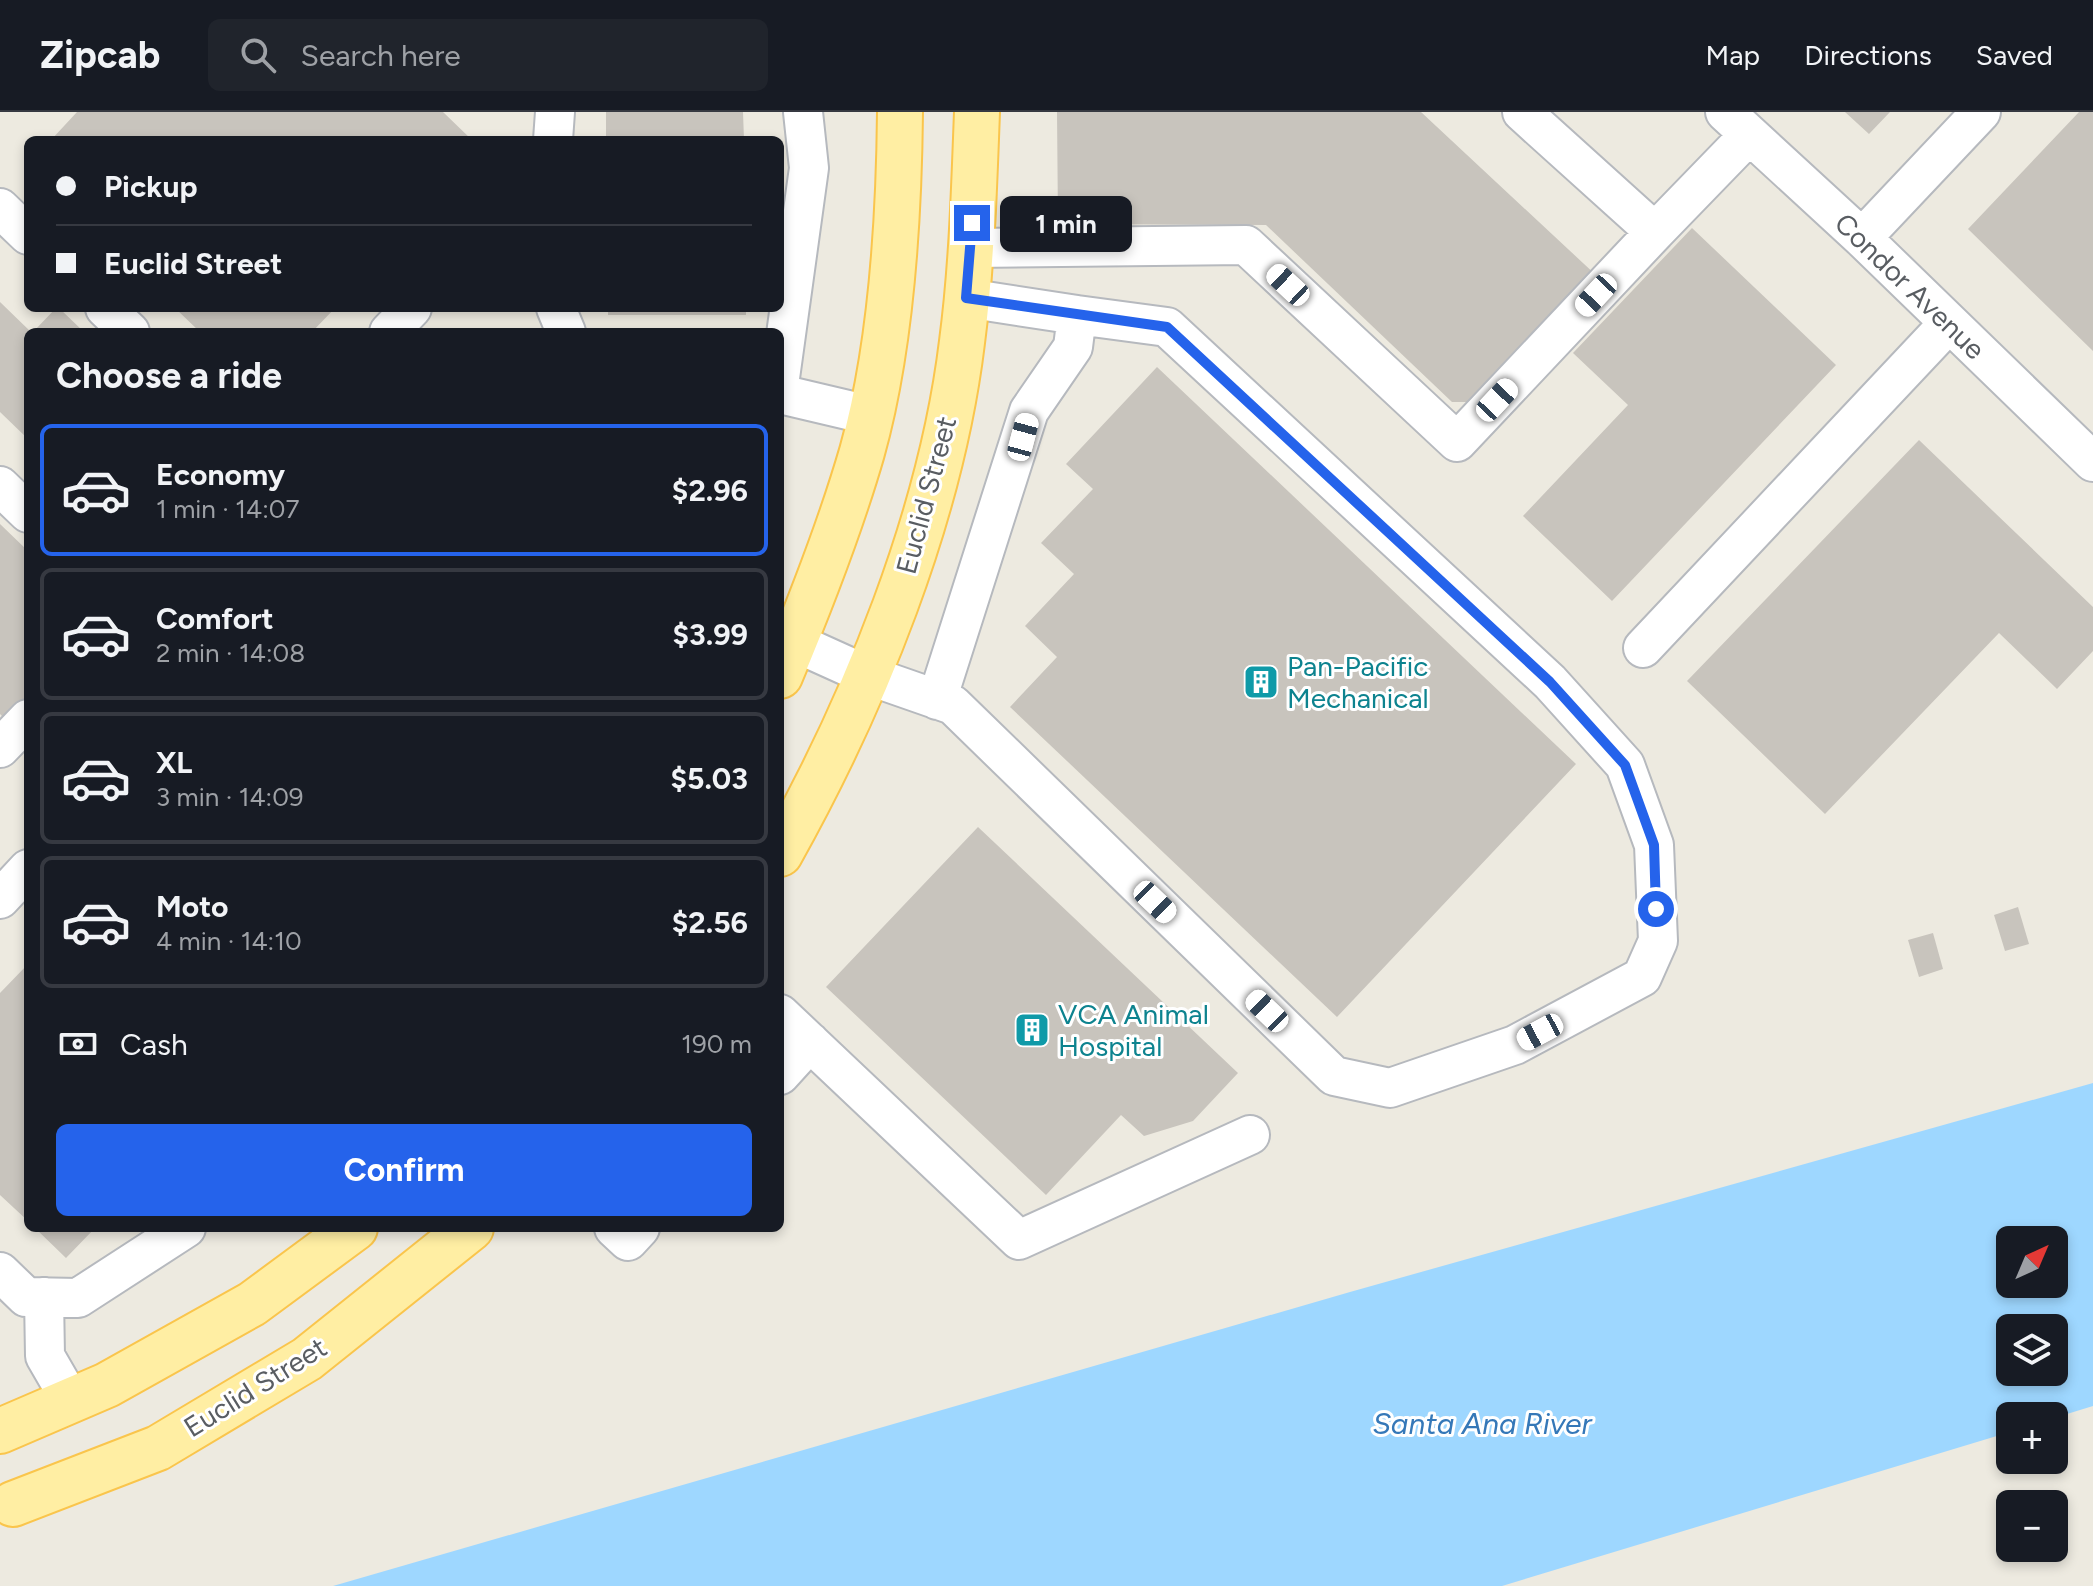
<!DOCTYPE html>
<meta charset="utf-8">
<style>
:root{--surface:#171b24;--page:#20242c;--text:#f1f3f6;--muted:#9ea1a6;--line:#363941;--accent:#2563eb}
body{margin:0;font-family:Figtree,sans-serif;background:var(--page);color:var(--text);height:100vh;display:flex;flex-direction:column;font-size:30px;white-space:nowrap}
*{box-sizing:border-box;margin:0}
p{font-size:26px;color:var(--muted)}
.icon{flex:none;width:44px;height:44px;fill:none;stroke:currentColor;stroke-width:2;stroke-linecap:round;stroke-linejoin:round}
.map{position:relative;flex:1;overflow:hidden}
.sheet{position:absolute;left:24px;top:216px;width:760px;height:904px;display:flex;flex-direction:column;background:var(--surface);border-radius:12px;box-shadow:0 4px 12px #0003}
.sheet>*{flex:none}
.top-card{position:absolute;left:24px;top:24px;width:760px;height:176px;border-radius:12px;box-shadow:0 4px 12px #0003;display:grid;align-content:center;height:176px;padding:0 32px;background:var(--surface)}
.needle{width:52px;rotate:44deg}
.tools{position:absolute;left:1996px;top:1114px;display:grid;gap:16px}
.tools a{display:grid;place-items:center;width:72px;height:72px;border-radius:12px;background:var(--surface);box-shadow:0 4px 12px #0003;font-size:40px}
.end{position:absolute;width:36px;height:36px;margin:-18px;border:10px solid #2563eb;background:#fff;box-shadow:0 0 0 4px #fff}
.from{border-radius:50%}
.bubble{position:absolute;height:56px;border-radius:12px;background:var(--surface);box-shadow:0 4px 12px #0003;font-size:26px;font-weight:700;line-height:56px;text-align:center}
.car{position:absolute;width:24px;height:48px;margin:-24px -12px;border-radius:10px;box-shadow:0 0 6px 2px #0007;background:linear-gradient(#fff 24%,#345 0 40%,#fff 0 76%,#345 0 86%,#fff 0)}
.top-card b{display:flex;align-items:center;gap:28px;height:76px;font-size:30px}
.top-card b+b{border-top:2px solid var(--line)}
.top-card i{width:20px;height:20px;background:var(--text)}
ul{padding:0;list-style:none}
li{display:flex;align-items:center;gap:24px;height:132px;margin:0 16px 12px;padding:0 16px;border:4px solid var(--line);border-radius:12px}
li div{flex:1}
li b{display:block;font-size:30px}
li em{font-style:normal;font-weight:700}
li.current{border-color:var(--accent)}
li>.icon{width:72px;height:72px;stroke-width:1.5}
h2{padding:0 32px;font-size:36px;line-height:96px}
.pay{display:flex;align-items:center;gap:20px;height:88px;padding:0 32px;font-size:30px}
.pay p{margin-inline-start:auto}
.cta{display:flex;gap:16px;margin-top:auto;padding:16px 32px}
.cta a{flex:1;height:92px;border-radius:12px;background:var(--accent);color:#fff;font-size:32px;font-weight:700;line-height:92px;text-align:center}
header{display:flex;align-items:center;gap:48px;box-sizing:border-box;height:112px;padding:0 40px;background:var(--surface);border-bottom:2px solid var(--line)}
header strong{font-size:38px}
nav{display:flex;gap:44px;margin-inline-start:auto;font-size:28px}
.search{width:560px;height:72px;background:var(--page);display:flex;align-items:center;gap:20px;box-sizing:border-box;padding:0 28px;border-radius:12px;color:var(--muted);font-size:30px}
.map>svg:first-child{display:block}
.water{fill:#9ed7ff;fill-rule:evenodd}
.building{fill:#c8c4bd}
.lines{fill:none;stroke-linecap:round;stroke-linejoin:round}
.minor-casing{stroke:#b6b9be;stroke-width:42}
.major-casing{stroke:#fac54c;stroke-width:48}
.minor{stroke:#fff;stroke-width:38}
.major{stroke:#ffeea3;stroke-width:44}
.route{stroke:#2563eb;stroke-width:10}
.labels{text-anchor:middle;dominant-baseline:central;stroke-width:6;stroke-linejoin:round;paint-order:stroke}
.street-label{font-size:28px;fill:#595d62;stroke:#fff}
.culture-label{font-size:28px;fill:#0d838f;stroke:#fff;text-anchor:start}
.water-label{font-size:30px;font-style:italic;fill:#3578b8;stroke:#fff}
</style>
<header>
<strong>Zipcab</strong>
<div class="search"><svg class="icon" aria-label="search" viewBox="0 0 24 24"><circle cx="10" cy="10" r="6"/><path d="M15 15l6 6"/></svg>Search here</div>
<nav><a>Map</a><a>Directions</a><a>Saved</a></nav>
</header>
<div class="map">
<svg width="2093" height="1474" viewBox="0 0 2093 1474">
<rect width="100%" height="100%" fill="#edeae0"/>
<path class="water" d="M2093,971V1294L2054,1306L2010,1304V1320L1502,1474H333L1350,1180ZM2010,1128H2054V1172H2010ZM2010,1216H2054V1260H2010Z"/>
<path class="building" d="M77,0H443L472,28H51Z
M606,0H743L744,28H606Z
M1057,0H1421L1598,165L1482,290H1452L1266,113L1058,112Z
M1845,0H1890L1869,22Z
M2079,0H2093V239L1968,117Z
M1692,116L1836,253L1612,489L1523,404L1628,293L1573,241Z
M0,190L31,220H28V327L0,300Z
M56,196H59L84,220H33Z
M175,196H335L312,220H200Z
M608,196H746V203H608Z
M1157,255L1576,652L1337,905L1010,595L1057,545L1025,514L1074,462L1041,431L1093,377L1066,352Z
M1919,328L2093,495V539L2057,577L1999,521L1825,702L1687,569Z
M0,412L28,439V585L6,608L0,602Z
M978,715L1238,961L1193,1009L1144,1024L1121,1003L1046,1083L826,875Z
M2018,795L2029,832L2005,839L1994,803Z
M1933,821L1943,857L1919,865L1908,828Z
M28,852V1109L0,1083V881Z
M35,1116H95L66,1146Z"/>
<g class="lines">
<defs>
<path id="minor" d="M1522,0L1655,120L1749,23
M1725,0L1862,126L2093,350
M553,28L555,0
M0,96L28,123
M1862,126L1981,0
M971,136L1246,133L1457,330L1655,120
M105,196L130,220
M556,196L566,220
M389,220L412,196
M780,266L809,56L803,0
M780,282L869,303
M0,374L28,401
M794,530L867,563L953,593L1334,964L1390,976L1515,933L1642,865L1658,829L1654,733L1625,653L1550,570L1167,215L1077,203
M1643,536L1949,211
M937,588L1029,299L1073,235L1077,203L966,186
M0,636L28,607
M0,787L28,757
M780,902L1019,1128L1250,1023
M780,963L810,930
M614,1116L628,1129L640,1116
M0,1160L26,1185L78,1186L186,1116
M44,1185L45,1244L71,1289"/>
<path id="major" d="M780,564C811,490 840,416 862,340C891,237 899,106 900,0
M780,742C865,590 941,404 962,230C972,154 974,77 977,0
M0,1319L107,1273L252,1192L355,1116
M13,1392L158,1336L307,1247L471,1116"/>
</defs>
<use href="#minor" class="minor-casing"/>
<use href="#major" class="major-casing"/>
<use href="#minor" class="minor"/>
<use href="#major" class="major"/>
</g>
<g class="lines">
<path class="route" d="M972,111L966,186L1167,215L1550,570L1625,653L1654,733L1656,797"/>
</g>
<defs>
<symbol id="building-square" viewBox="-11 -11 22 22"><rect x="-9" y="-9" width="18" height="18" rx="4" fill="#0f9aa8" stroke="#fff"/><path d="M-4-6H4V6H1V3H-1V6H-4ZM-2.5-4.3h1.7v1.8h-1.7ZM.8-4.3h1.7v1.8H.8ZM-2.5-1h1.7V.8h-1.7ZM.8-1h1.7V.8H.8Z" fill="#fff"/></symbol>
</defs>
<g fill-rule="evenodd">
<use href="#building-square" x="1241" y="550" width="40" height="40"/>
<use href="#building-square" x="1012" y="898" width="40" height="40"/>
</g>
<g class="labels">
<g class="street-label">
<text transform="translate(1910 174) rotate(44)">Condor Avenue</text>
<text transform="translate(926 383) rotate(-75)">Euclid Street</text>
<text transform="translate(255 1275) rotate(-32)">Euclid Street</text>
</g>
<g class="culture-label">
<text x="1287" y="554">Pan-Pacific<tspan x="1287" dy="32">Mechanical</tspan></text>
<text x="1058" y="902">VCA Animal<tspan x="1058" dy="32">Hospital</tspan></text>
</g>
<g class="water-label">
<text x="1482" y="1311">Santa Ana River</text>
</g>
</g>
</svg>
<div class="tools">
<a><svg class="needle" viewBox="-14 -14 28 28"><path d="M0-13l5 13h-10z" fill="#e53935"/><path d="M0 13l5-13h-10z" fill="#9ea1a6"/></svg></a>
<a><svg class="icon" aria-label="layers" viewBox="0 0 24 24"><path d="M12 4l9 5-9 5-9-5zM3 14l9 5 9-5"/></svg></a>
<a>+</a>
<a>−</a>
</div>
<i class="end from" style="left:1656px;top:797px"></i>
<i class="end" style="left:972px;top:111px"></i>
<div class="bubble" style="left:1000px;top:84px;width:132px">1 min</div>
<i class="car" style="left:1288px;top:173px;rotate:313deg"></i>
<i class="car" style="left:1596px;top:183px;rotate:223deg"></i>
<i class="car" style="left:1497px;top:288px;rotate:43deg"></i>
<i class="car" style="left:1023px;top:325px;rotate:15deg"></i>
<i class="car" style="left:1155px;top:790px;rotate:134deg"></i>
<i class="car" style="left:1267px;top:899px;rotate:314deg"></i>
<i class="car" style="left:1540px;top:920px;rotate:242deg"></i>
<div class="top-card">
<b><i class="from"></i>Pickup</b>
<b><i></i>Euclid Street</b>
</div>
<section class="sheet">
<h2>Choose a ride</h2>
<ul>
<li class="current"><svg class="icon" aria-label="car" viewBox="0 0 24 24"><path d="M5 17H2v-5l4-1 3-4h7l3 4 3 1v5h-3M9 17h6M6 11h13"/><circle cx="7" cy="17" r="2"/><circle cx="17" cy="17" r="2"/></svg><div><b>Economy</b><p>1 min · 14:07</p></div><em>$2.96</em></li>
<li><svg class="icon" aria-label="car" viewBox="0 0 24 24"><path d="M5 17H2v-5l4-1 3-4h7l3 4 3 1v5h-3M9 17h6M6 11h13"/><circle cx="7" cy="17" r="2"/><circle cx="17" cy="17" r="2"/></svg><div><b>Comfort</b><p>2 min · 14:08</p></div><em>$3.99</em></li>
<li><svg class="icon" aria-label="car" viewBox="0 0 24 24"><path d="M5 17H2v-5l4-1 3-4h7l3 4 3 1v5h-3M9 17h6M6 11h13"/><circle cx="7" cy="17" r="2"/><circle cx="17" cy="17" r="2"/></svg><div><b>XL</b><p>3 min · 14:09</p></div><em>$5.03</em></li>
<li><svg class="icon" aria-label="car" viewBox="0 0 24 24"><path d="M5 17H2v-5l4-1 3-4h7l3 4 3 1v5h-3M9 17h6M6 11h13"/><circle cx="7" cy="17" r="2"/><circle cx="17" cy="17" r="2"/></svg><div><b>Moto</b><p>4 min · 14:10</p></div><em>$2.56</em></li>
</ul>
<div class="pay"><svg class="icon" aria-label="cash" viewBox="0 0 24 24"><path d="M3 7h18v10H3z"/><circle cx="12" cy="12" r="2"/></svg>Cash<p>190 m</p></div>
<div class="cta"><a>Confirm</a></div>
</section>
</div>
